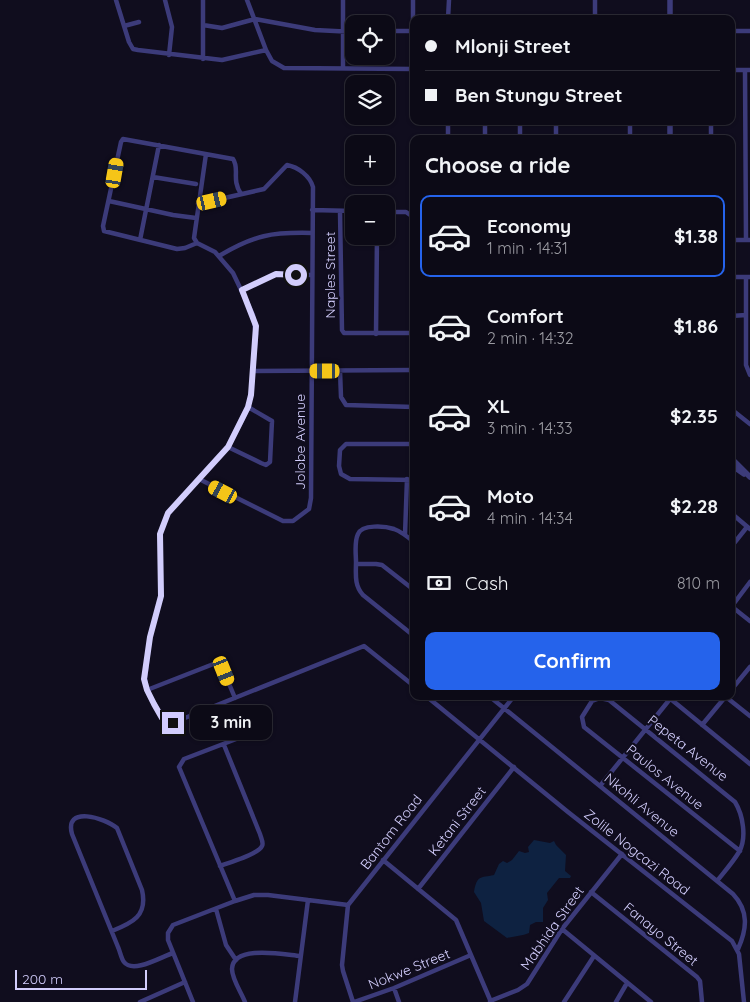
<!DOCTYPE html>
<meta charset="utf-8">
<style>
:root{--surface:#0c0a16;--page:#15131f;--text:#f1f3f6;--muted:#9a9aa1;--line:#2c2b35;--accent:#2563eb}
body{margin:0;font-family:Quicksand,sans-serif;background:var(--page);color:var(--text);height:100vh;display:flex;flex-direction:column;font-size:19px;white-space:nowrap}
*{box-sizing:border-box;margin:0}
p{font-size:16px;color:var(--muted)}
.icon{flex:none;width:28px;height:28px;fill:none;stroke:currentColor;stroke-width:2;stroke-linecap:round;stroke-linejoin:round}
.map{position:relative;flex:1;overflow:hidden}
.details{position:absolute;left:410px;top:135px;width:325px;height:565px;display:flex;flex-direction:column;background:var(--surface);border-radius:10px;box-shadow:0 1px 4px #0004,0 0 0 1px var(--line)}
.details>*{flex:none}
.hud{position:absolute;left:410px;top:15px;width:325px;height:110px;border-radius:10px;box-shadow:0 1px 4px #0004,0 0 0 1px var(--line);display:grid;align-content:center;height:110px;padding:0 15px;background:var(--surface)}
.tools{position:absolute;left:345px;top:15px;display:grid;gap:10px}
.tools a{display:grid;place-items:center;width:50px;height:50px;border-radius:10px;background:var(--surface);box-shadow:0 1px 4px #0004,0 0 0 1px var(--line);font-size:25px}
.scale{position:absolute;left:15px;bottom:12px;width:132px;box-sizing:border-box;padding-left:5px;border:2px solid #d2cdfc;border-top:0;font-size:14px;line-height:18px;white-space:nowrap;color:#d2cdfc;-webkit-text-stroke:4px #100d1e;paint-order:stroke}
.end{position:absolute;width:22px;height:22px;margin:-11px;border:6px solid #d2cdfc;background:#111;box-shadow:0 0 0 2px #111}
.from{border-radius:50%}
.bubble{position:absolute;height:35px;border-radius:10px;background:var(--surface);box-shadow:0 1px 4px #0004,0 0 0 1px var(--line);font-size:16px;font-weight:700;line-height:35px;text-align:center}
.car{position:absolute;width:15px;height:30px;margin:-15px -8px;border-radius:6px;box-shadow:0 0 4px 1px #0007;background:linear-gradient(#f5c518 24%,#345 0 40%,#f5c518 0 76%,#345 0 86%,#f5c518 0)}
.hud b{display:flex;align-items:center;gap:18px;height:48px;font-size:19px}
.hud b+b{border-top:1px solid var(--line)}
.hud i{width:12px;height:12px;background:var(--text)}
ul{padding:0;list-style:none}
li{display:flex;align-items:center;gap:15px;height:82px;margin:0 10px 8px;padding:0 5px;border:2px solid transparent;border-radius:10px}
li div{flex:1}
li b{display:block;font-size:19px}
li em{font-style:normal;font-weight:700}
li.current{border-color:var(--accent)}
li>.icon{width:45px;height:45px;stroke-width:1.5}
h2{padding:0 15px;font-size:22px;line-height:60px}
.pay{display:flex;align-items:center;gap:12px;height:55px;padding:0 15px;font-size:19px}
.pay p{margin-inline-start:auto}
.cta{display:flex;gap:10px;margin-top:auto;padding:10px 15px}
.cta a{flex:1;height:58px;border-radius:10px;background:var(--accent);color:#fff;font-size:20px;font-weight:700;line-height:58px;text-align:center}
.map>svg:first-child{display:block}
.water{fill:#0e2241}
.lines{fill:none;stroke-linecap:round;stroke-linejoin:round}
.minor{stroke:#3c3b7a;stroke-width:4.5}
.tertiary{stroke:#3c3b7a;stroke-width:5.5}
.route{stroke:#d2cdfc;stroke-width:6}
.labels{text-anchor:middle;dominant-baseline:central;stroke-width:4.5;stroke-linejoin:round;paint-order:stroke}
.street-label{font-size:14px;fill:#d2cdfc;stroke:#100d1e}
</style>
<div class="map">
<svg width="750" height="1002" viewBox="0 0 750 1002">
<rect width="100%" height="100%" fill="#100d1e"/>
<path class="water" d="M534,840L550,843L554,841L556,845L566,855L565,871L571,876L570,878H559L547,893L548,900L543,908V922H536L530,925L529,933C522,936 515,936 507,938L484,921L481,903L474,892C477,875 480,878 494,875L499,864L503,861L507,863L512,860L519,851L525,853L529,852L528,847Z"/>
<g class="lines">
<path class="minor" d="M116,0L129,42L133,49L138,50L222,60L266,50
M165,0L172,27L169,55
M247,0L266,50L272,61L284,68L414,69
M413,0V31
M448,19L449,0
M595,19V0
M203,25L222,28L255,19L315,30L354,32
M124,26L139,22
M386,31H414
M731,31H750
M203,59V0
M343,68V0
M731,70H750
M745,70L746,240
M556,136L630,138
M556,137V121
M448,139V121
M485,139V121
M520,139V121
M630,139V121
M711,139V121
M206,154L194,238L197,243L215,252L233,273L253,315L256,334L251,395L248,407L242,420L228,447L168,513L160,534L161,596L150,637L145,679L147,690L162,718L166,722L170,724L364,646L414,686
M153,177L196,184
M109,201L173,215L196,218
M198,204L264,189L287,165C298,167 310,176 313,187L311,498L309,509L293,521H283L199,479
M312,210L354,211
M340,211L342,330L344,333H414
M386,212H406L413,217L414,290
M140,240L159,145
M731,240H750
M197,243L185,248L177,249L104,231L103,226L121,142L123,139L233,159C240,169 231,179 241,194
M219,256C254,235 272,232 312,233
M731,277H750
M746,277V365L750,375
M242,290L276,274L311,275
M731,316L746,315
M376,334L377,236
M253,371L414,370
M340,371L341,397L346,405L414,407
M731,409L750,424
M414,444H346L340,450L339,466L341,474L350,479L414,480
M228,447L261,463L266,465L270,462L272,421L248,407
M731,513L750,529
M405,535L407,479
M414,542C408,537 402,532 394,529C385,526 362,524 358,534C354,542 356,554 356,562C356,574 354,585 363,595L414,636
M731,547L747,527
M356,564H376L382,565L414,590
M731,606L750,621
M732,606L750,582
M147,690L216,663L222,667L235,698
M731,690L750,667
M426,696L568,812L732,941L739,954L744,1002
M489,696L733,894C749,911 747,929 738,949
M667,696L750,764
M726,697L750,716
M702,725L726,696
M600,786L670,699
M383,860L456,920L491,1002
M220,866C228,863 259,854 262,846C264,843 261,838 260,834L224,745
M717,881C725,871 733,862 739,852C747,838 743,815 735,802L609,700L600,698L592,701L582,717L584,727L740,851
M418,889L514,767
M591,892L697,977L700,981L702,1002
M235,901L179,767L184,759L244,736
M216,909L226,945L236,960
M562,929L651,1002
M112,931C132,923 148,916 142,890L117,828C105,818 64,805 72,834L118,947C120,951 121,958 124,962C133,974 161,957 173,953
M394,988L399,1002
M490,1001L518,990L527,984L562,929L622,854
M140,1002L185,982
M193,1002L168,940V933L173,925L235,901L254,895H268L348,905
M245,1002C241,992 232,979 232,969C233,944 286,955 300,956
M295,1002L308,900
M353,1002L343,971L342,965L348,905L514,696
M354,1002L394,988L471,955
M564,1002L594,956
M616,1002L627,983"/>
<path class="tertiary" d="M670,0V19
M670,139V121
M731,458L750,477
M731,465L744,474"/>
</g>
<g class="lines">
<path class="route" d="M173,723L168,724L162,718L154,704L147,690L144,679L150,637L161,596L160,534L168,513L228,447L248,407L251,395L256,326L242,290L276,274L296,275"/>
</g>
<g class="labels">
<g class="street-label">
<text transform="translate(330 275) rotate(-90)">Naples Street</text>
<text transform="translate(300 442) rotate(-90)">Jolobe Avenue</text>
<text transform="translate(688 748) rotate(38)">Pepeta Avenue</text>
<text transform="translate(665 777) rotate(39)">Paulos Avenue</text>
<text transform="translate(642 805) rotate(39)">Nkohli Avenue</text>
<text transform="translate(457 821) rotate(-52)">Ketani Street</text>
<text transform="translate(391 832) rotate(-52)">Bantom Road</text>
<text transform="translate(637 852) rotate(38)">Zolile Nogcazi Road</text>
<text transform="translate(552 928) rotate(-55)">Mabhida Street</text>
<text transform="translate(661 934) rotate(39)">Fanayo Street</text>
<text transform="translate(409 969) rotate(-22)">Nokwe Street</text>
</g>
</g>
</svg>
<div class="tools">
<a><svg class="icon" aria-label="locate" viewBox="0 0 24 24"><circle cx="12" cy="12" r="6"/><path d="M12 2v4M12 18v4M2 12h4M18 12h4"/></svg></a>
<a><svg class="icon" aria-label="layers" viewBox="0 0 24 24"><path d="M12 4l9 5-9 5-9-5zM3 14l9 5 9-5"/></svg></a>
<a>+</a>
<a>−</a>
</div>
<div class="scale">200 m</div>
<i class="end from" style="left:296px;top:275px"></i>
<i class="end" style="left:173px;top:723px"></i>
<div class="bubble" style="left:190px;top:705px;width:82px">3 min</div>
<i class="car" style="left:115px;top:173px;rotate:10deg"></i>
<i class="car" style="left:212px;top:201px;rotate:77deg"></i>
<i class="car" style="left:325px;top:371px;rotate:270deg"></i>
<i class="car" style="left:223px;top:492px;rotate:298deg"></i>
<i class="car" style="left:224px;top:671px;rotate:158deg"></i>
<div class="hud">
<b><i class="from"></i>Mlonji Street</b>
<b><i></i>Ben Stungu Street</b>
</div>
<section class="details">
<h2>Choose a ride</h2>
<ul>
<li class="current"><svg class="icon" aria-label="car" viewBox="0 0 24 24"><path d="M5 17H2v-5l4-1 3-4h7l3 4 3 1v5h-3M9 17h6M6 11h13"/><circle cx="7" cy="17" r="2"/><circle cx="17" cy="17" r="2"/></svg><div><b>Economy</b><p>1 min · 14:31</p></div><em>$1.38</em></li>
<li><svg class="icon" aria-label="car" viewBox="0 0 24 24"><path d="M5 17H2v-5l4-1 3-4h7l3 4 3 1v5h-3M9 17h6M6 11h13"/><circle cx="7" cy="17" r="2"/><circle cx="17" cy="17" r="2"/></svg><div><b>Comfort</b><p>2 min · 14:32</p></div><em>$1.86</em></li>
<li><svg class="icon" aria-label="car" viewBox="0 0 24 24"><path d="M5 17H2v-5l4-1 3-4h7l3 4 3 1v5h-3M9 17h6M6 11h13"/><circle cx="7" cy="17" r="2"/><circle cx="17" cy="17" r="2"/></svg><div><b>XL</b><p>3 min · 14:33</p></div><em>$2.35</em></li>
<li><svg class="icon" aria-label="car" viewBox="0 0 24 24"><path d="M5 17H2v-5l4-1 3-4h7l3 4 3 1v5h-3M9 17h6M6 11h13"/><circle cx="7" cy="17" r="2"/><circle cx="17" cy="17" r="2"/></svg><div><b>Moto</b><p>4 min · 14:34</p></div><em>$2.28</em></li>
</ul>
<div class="pay"><svg class="icon" aria-label="cash" viewBox="0 0 24 24"><path d="M3 7h18v10H3z"/><circle cx="12" cy="12" r="2"/></svg>Cash<p>810 m</p></div>
<div class="cta"><a>Confirm</a></div>
</section>
</div>
